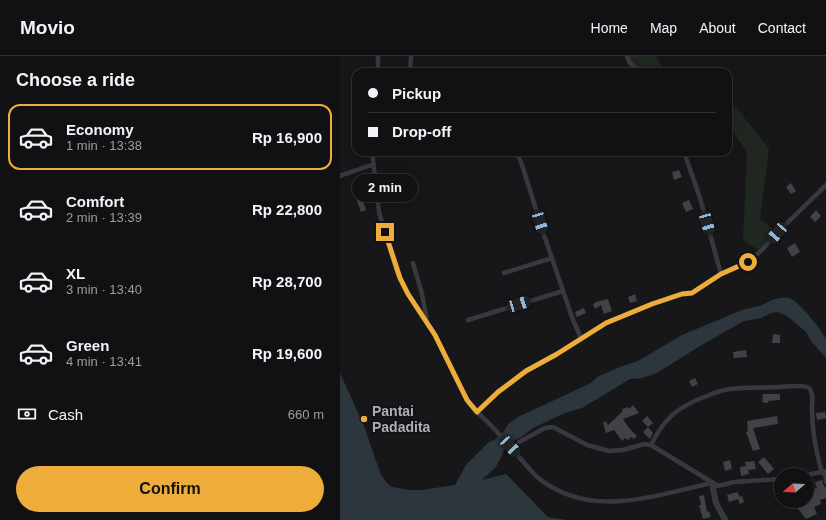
<!DOCTYPE html>
<meta charset="utf-8">
<style>
:root{--surface:#111113;--page:#1a1a1c;--text:#f1f3f6;--muted:#9c9da0;--line:#303133;--accent:#eeac3a}
body{margin:0;font-family:Arial,sans-serif;background:var(--page);color:var(--text);height:100vh;display:flex;flex-direction:column;font-size:15px;white-space:nowrap}
*{box-sizing:border-box;margin:0}
p{font-size:13px;color:var(--muted)}
.icon{flex:none;width:22px;height:22px;fill:none;stroke:currentColor;stroke-width:2;stroke-linecap:round;stroke-linejoin:round}
.map{position:relative;flex:1;overflow:hidden}
.details{display:flex;flex-direction:column;background:var(--surface);width:340px}
.details>*{flex:none}
.hud{position:absolute;left:12px;top:12px;width:380px;height:88px;border-radius:12px;box-shadow:0 4px 16px #0002,0 0 0 1px var(--line);display:grid;align-content:center;height:88px;padding:0 16px;background:var(--surface)}
.needle{width:26px;rotate:251deg}
.tools{position:absolute;left:434px;top:412px;display:grid;gap:8px}
.tools a{display:grid;place-items:center;width:40px;height:40px;border-radius:50%;background:var(--surface);box-shadow:0 4px 16px #0002,0 0 0 1px var(--line);font-size:20px}
.end{position:absolute;width:18px;height:18px;margin:-9px;border:5px solid #eeac3a;background:#111;box-shadow:0 0 0 2px #111}
.from{border-radius:50%}
.bubble{position:absolute;height:28px;border-radius:14px;background:var(--surface);box-shadow:0 4px 16px #0002,0 0 0 1px var(--line);font-size:13px;font-weight:800;line-height:28px;text-align:center}
.car{position:absolute;width:12px;height:24px;margin:-12px -6px;border-radius:5px;box-shadow:0 0 3px 1px #0007;background:linear-gradient(#222 24%,#8ab4d8 0 40%,#222 0 76%,#8ab4d8 0 86%,#222 0)}
.hud b{display:flex;align-items:center;gap:14px;height:38px;font-size:15px}
.hud b+b{border-top:1px solid var(--line)}
.hud i{width:10px;height:10px;background:var(--text)}
ul{padding:0;list-style:none}
li{display:flex;align-items:center;gap:12px;height:66px;margin:0 8px 6px;padding:0 8px;border:2px solid transparent;border-radius:12px}
li div{flex:1}
li b{display:block;font-size:15px}
li em{font-style:normal;font-weight:800}
li.on{border-color:var(--accent)}
li>.icon{width:36px;height:36px;stroke-width:1.5}
h2{padding:0 16px;font-size:18px;line-height:48px}
.pay{display:flex;align-items:center;gap:10px;height:44px;padding:0 16px;font-size:15px}
.pay p{margin-inline-start:auto}
.button{display:flex;gap:8px;margin-top:auto;padding:8px 16px}
.button a{flex:1;height:46px;border-radius:24px;background:var(--accent);color:#111;font-size:16px;font-weight:800;line-height:46px;text-align:center}
header{display:flex;align-items:center;gap:24px;box-sizing:border-box;height:56px;padding:0 20px;background:var(--surface);border-bottom:1px solid var(--line)}
header strong{font-size:19px}
nav{display:flex;gap:22px;margin-inline-start:auto;font-size:14px}
main{display:flex;flex:1;min-height:0}
.map>svg:first-child{display:block}
.green{fill:#1f2720}
.water{fill:#2d363d}
.building{fill:#414246}
.lines{fill:none;stroke-linecap:round;stroke-linejoin:round}
.minor{stroke:#38393e;stroke-width:4.5}
.tertiary{stroke:#38393e;stroke-width:6}
.route{stroke:#eeac3a;stroke-width:5}
.poi-dot{fill:#eeac3a;stroke:#121214;stroke-width:1.5}
.labels{text-anchor:middle;dominant-baseline:central;stroke-width:4;stroke-linejoin:round;paint-order:stroke}
.poi-label{font-size:14px;font-weight:bold;fill:#a9aeb8;stroke:#121214;text-anchor:start}
</style>
<header>
<strong>Movio</strong>
<nav><a>Home</a><a>Map</a><a>About</a><a>Contact</a></nav>
</header>
<main>
<section class="details">
<h2>Choose a ride</h2>
<ul>
<li class="on"><svg class="icon" aria-label="car" viewBox="0 0 24 24"><path d="M5 17H2v-5l4-1 3-4h7l3 4 3 1v5h-3M9 17h6M6 11h13"/><circle cx="7" cy="17" r="2"/><circle cx="17" cy="17" r="2"/></svg><div><b>Economy</b><p>1 min · 13:38</p></div><em>Rp 16,900</em></li>
<li><svg class="icon" aria-label="car" viewBox="0 0 24 24"><path d="M5 17H2v-5l4-1 3-4h7l3 4 3 1v5h-3M9 17h6M6 11h13"/><circle cx="7" cy="17" r="2"/><circle cx="17" cy="17" r="2"/></svg><div><b>Comfort</b><p>2 min · 13:39</p></div><em>Rp 22,800</em></li>
<li><svg class="icon" aria-label="car" viewBox="0 0 24 24"><path d="M5 17H2v-5l4-1 3-4h7l3 4 3 1v5h-3M9 17h6M6 11h13"/><circle cx="7" cy="17" r="2"/><circle cx="17" cy="17" r="2"/></svg><div><b>XL</b><p>3 min · 13:40</p></div><em>Rp 28,700</em></li>
<li><svg class="icon" aria-label="car" viewBox="0 0 24 24"><path d="M5 17H2v-5l4-1 3-4h7l3 4 3 1v5h-3M9 17h6M6 11h13"/><circle cx="7" cy="17" r="2"/><circle cx="17" cy="17" r="2"/></svg><div><b>Green</b><p>4 min · 13:41</p></div><em>Rp 19,600</em></li>
</ul>
<div class="pay"><svg class="icon" aria-label="cash" viewBox="0 0 24 24"><path d="M3 7h18v10H3z"/><circle cx="12" cy="12" r="2"/></svg>Cash<p>660 m</p></div>
<div class="button"><a>Confirm</a></div>
</section>
<div class="map">
<svg width="486" height="464" viewBox="0 0 486 464">
<rect width="100%" height="100%" fill="#171719"/>
<path class="green" d="M289,0H316L325,16H301L293,9Z
M388,50L397,52L429,93L420,163L436,176L420,195L403,184L407,96L388,69Z"/>
<path class="water" d="M440,242C444,242 448,241 452,243C459,247 484,276 486,284C486,289 486,297 486,302L471,285L466,276L447,260L438,256L431,257L421,262L404,265L360,290L317,317L302,322L290,323L242,352L225,357L193,372L183,380L175,384L163,395L162,399L156,411L142,424L166,418L208,461L226,464H0V317L24,370L41,419L48,428L52,431L69,434H82L115,429L126,409L149,386L156,383L164,375L168,368L178,361L251,327L257,321L280,311L298,305L342,279L402,254L422,249L432,244Z"/>
<path class="building" d="M339,114L342,121L334,124L332,116Z
M451,127L456,135L451,138L446,131Z
M21,138L26,154L21,156L15,140Z
M349,144L353,153L346,156L342,147Z
M476,154L481,160L475,166L470,161Z
M455,187L460,196L452,201L447,192Z
M295,238L297,245L290,247L288,241Z
M268,243L272,255L264,258L261,249L255,253L253,248L256,246Z
M244,252L246,257L237,261L235,256Z
M433,278L440,279V287H432Z
M406,294L407,301L394,302L393,296Z
M355,322L358,328L352,331L349,325Z
M423,338H440V344L428,345V347L422,346Z
M293,349L299,357L283,363L289,372L297,380L294,383L291,381L288,384L285,382L282,385L274,374L266,377L263,367L266,365L268,369L283,355L282,353L288,351L289,353Z
M485,356L486,362L477,364L476,357Z
M307,360L313,367L308,371L302,365Z
M437,360L438,368L413,372L420,393L413,395L406,376L408,375L407,365Z
M308,371L313,377L310,383L303,376Z
M424,401L434,413L428,418L418,406Z
M390,404L392,413L385,415L383,406Z
M414,405L416,413L408,414L409,418L401,420L400,411L406,410L405,406Z
M482,424L483,428L486,432V442L480,444L481,448L474,451L477,458L466,463L456,450L467,445V435L477,432L475,426Z
M397,436L400,441L402,440L404,446L400,448L398,443L389,446L387,439Z
M364,439L367,456L369,455L371,461L363,463L359,449H361L359,440Z"/>
<g class="lines">
<path class="minor" d="M38,0V16
M287,0L290,7L299,16
M70,16L71,0
M32,96L39,156L57,216L68,238L95,279L127,344L137,356L158,336L186,315L217,298L266,267L312,248L341,238L352,237L381,218L403,209L421,195L437,177L486,129
M177,96L183,112L204,179L233,264L241,282
M344,96L360,142L381,218
M0,120L34,108
M73,207L82,238L87,265
M164,217L212,202
M128,264L223,235
M137,356C160,376 176,399 197,421C250,464 311,440 372,427
M179,386L205,372L213,371L247,389L269,395L283,394L304,388L311,389L378,430L394,426L441,423
M311,389C324,362 339,350 367,340C374,337 382,334 390,333C406,331 423,332 439,331C445,331 465,328 469,332C474,337 472,347 472,353C472,374 476,396 482,417
M485,416L486,426
M467,419L486,415"/>
<path class="tertiary" d="M372,427L376,447L385,464"/>
</g>
<g class="lines">
<path class="route" d="M45,176L60,222L68,238L95,279L127,344L137,356L158,336L186,315L217,298L266,267L312,248L342,238L352,237L381,218L408,206"/>
</g>
<circle class="poi-dot" cx="24" cy="363" r="4"/>
<g class="labels">
<g class="poi-label">
<text x="32" y="355">Pantai<tspan x="32" dy="16">Padadita</tspan></text>
</g>
</g>
</svg>
<div class="tools">
<a><svg class="needle" viewBox="-14 -14 28 28"><path d="M0-13l5 13h-10z" fill="#e53935"/><path d="M0 13l5-13h-10z" fill="#9c9da0"/></svg></a>
</div>
<i class="end from" style="left:408px;top:206px"></i>
<i class="end" style="left:45px;top:176px"></i>
<div class="bubble" style="left:12px;top:118px;width:66px">2 min</div>
<i class="car" style="left:200px;top:166px;rotate:163deg"></i>
<i class="car" style="left:367px;top:167px;rotate:164deg"></i>
<i class="car" style="left:437px;top:177px;rotate:221deg"></i>
<i class="car" style="left:179px;top:248px;rotate:73deg"></i>
<i class="car" style="left:170px;top:390px;rotate:137deg"></i>
<div class="hud">
<b><i class="from"></i>Pickup</b>
<b><i></i>Drop-off</b>
</div>
</div>
</main>
